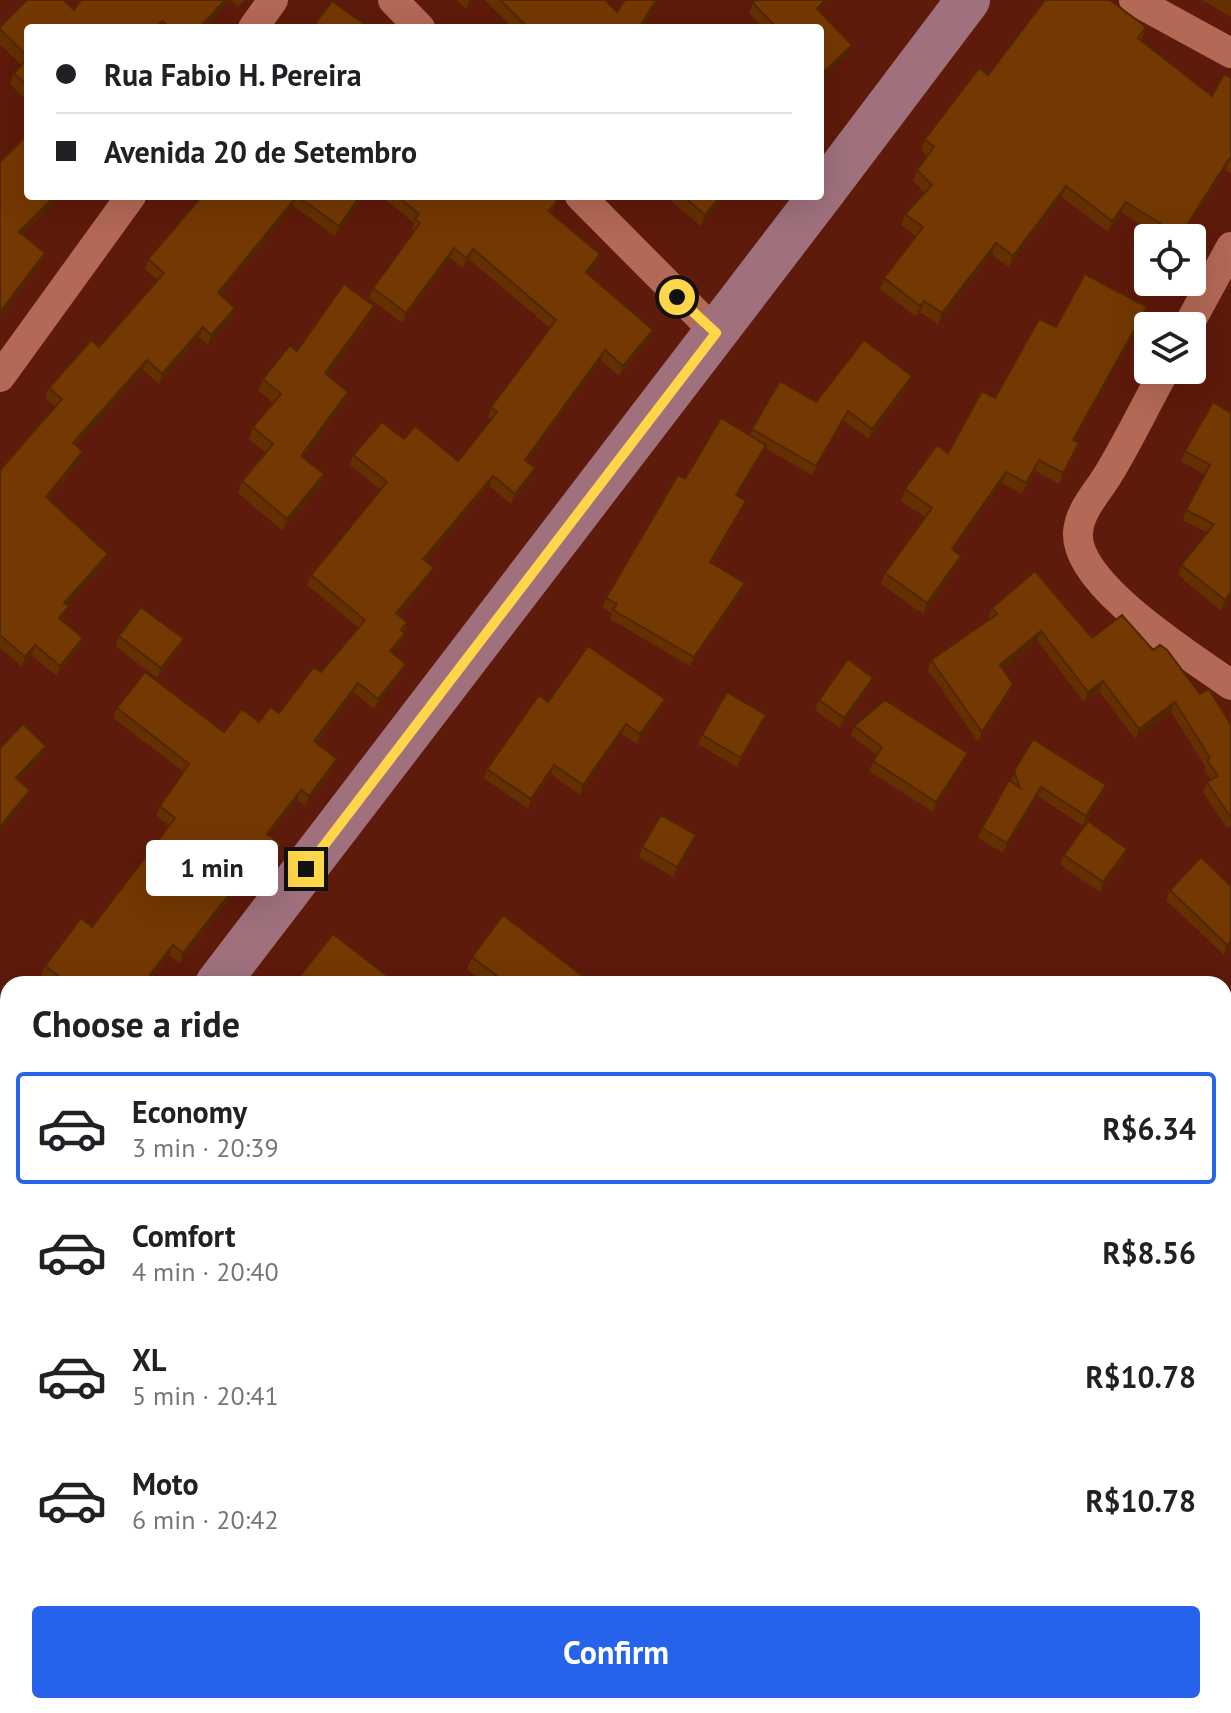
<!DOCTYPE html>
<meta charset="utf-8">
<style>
:root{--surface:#fff;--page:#f6f6f6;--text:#202124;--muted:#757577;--line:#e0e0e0;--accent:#2563eb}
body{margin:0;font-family:"PT Sans",sans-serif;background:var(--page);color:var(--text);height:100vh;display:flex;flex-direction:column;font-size:30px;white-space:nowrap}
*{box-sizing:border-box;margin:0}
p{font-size:26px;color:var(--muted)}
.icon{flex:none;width:44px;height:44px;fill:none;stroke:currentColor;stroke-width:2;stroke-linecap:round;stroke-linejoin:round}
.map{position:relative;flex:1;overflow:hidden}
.side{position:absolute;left:0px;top:976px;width:1232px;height:738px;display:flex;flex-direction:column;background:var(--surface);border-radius:24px 24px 0 0;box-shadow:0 8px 32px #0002}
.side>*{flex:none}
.banner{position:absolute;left:24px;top:24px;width:800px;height:176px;border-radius:8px;box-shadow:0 8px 32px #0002;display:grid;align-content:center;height:176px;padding:0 32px;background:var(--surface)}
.buttons{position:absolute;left:1134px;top:224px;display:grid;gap:16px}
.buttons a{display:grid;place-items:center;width:72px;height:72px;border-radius:8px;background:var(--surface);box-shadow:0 8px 32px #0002;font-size:40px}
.end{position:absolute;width:36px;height:36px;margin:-18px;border:10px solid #ffd54a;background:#111;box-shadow:0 0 0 4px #111}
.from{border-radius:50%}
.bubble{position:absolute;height:56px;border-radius:8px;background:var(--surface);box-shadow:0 8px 32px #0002;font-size:26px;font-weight:800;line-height:56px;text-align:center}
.banner b{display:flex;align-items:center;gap:28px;height:76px;font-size:30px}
.banner b+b{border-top:2px solid var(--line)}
.banner i{width:20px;height:20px;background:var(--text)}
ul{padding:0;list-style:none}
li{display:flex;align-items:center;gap:24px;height:112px;margin:0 16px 12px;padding:0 16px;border:4px solid transparent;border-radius:8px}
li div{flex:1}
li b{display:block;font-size:30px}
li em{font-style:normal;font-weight:800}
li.selected{border-color:var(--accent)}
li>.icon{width:72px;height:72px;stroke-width:1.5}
h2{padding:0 32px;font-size:36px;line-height:96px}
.primary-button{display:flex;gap:16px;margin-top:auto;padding:16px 32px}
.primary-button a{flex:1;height:92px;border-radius:8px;background:var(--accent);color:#fff;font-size:32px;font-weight:800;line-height:92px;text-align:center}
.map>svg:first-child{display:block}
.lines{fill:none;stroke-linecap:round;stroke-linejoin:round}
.street{stroke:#b46856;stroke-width:30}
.secondary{stroke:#a0707d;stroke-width:44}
.wall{fill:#643002}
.shaded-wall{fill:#512701}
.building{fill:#743802;stroke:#512701;stroke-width:2}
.route{stroke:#ffd54a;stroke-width:10}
</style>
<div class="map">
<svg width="1231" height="1713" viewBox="0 0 1231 1713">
<rect width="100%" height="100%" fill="#5e1a0b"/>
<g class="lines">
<path class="street" d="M393,0L420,28
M1134,0L1231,53
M253,28L273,0
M580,196L716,333
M1188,326L1231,247
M1165,370C1146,404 1129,440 1109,473C1098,492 1080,509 1078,532C1074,585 1193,657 1231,685
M0,377L131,196
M1224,1183L1231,1179
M0,1681L8,1687
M36,1706L46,1713
M1142,1713L1143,1706"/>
<path class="secondary" d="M820,196L968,0
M217,984L820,196
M0,1268L8,1257"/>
</g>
<path class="wall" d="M81,0H245L238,7L230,0L205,28H28V102L10,84L14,73L21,65L0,44V27L74,10Z
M457,0H475L466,9Z
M484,0H605L617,12L625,0H659L642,28H513Z
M1202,0H1231V17Z
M753,3L819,12L849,54L820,82V28H764L749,13Z
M1146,27L1141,40L1212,96L1231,78V173L1225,170L1182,238H1161L1122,213L1108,232L1062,197L1009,267L992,254L938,324L920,312L916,317L880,289L884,278L916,236L901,225L905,214L925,193L913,181L917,170L927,156L921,150L925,139L988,75Z
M202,196H364L335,236L293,206L221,295L232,318L208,345L199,337L159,384L143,370L76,445L80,461L48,500L104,564L67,605L69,606L65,616L62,620L80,648L56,676L32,655L22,667L0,648V470L56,407L45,398L49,388L99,347L158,280L145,269L148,259Z
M381,196H550L557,201L551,213L600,254L597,264L588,274L650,340L619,376L601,360L527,462L535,468L532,478L511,504L489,486L426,561L430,578L399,616L407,622L401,643L392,654L402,674L374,709L354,693L317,743L334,769L305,806L297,800L270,835L278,854L246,895L237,889L180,963L169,955L147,984H52L41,976L45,966L92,927L169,826L156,816L160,806L184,772L113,718L117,708L224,732L259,722L279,713L321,672L358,627L307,585L311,575L381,490L350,465L353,455L404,439L458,461L491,419L488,417L491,407L550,328L469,259L463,268L450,258L402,323L369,298L373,288L414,231L412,229L414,223Z
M665,196H726L701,226Z
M374,306L370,317L328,376L348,392L344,404L304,458L324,474L320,486L283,531L238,493L242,481L266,453L249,439L253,427L274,403L258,390L263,379L297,351Z
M1147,307L1143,318L1074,441L1079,443L1075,454L1059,484L1035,471L1022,494L1002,483L954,551L961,556L957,567L923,614L881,584L885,573L925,517L901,501L905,489L948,453L1056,327Z
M909,386L869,439L844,421L812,475L765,448L762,454L738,496L746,501L742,510L712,563L745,583L742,592L690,666L610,619L612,613L603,608L606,598L685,479L750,435L752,429L816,402Z
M1213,402L1231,598L1221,611L1178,575L1181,565L1207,533L1183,520L1186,510L1205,475L1181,461L1185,451Z
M992,608L1092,638L1153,650L1231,725V825L1227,828L1203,792L1207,782L1211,780L1204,770L1205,766L1171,712L1135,739L1099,691L1084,702L1037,640L1003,670L1010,694L978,742L928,670L931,660L990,619L988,618Z
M119,636L184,639L180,649L157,678L115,646Z
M873,678L869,687L840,728L815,710L819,700Z
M665,699L661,709L637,744L622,734L580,795L551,774L528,809L484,778L487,769L548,702Z
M762,725L737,767L698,744L702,735Z
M854,726L964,763L933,812L869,771L877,755L851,736Z
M1014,771L1106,785L1103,794L1083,826L1038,796L1003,853L978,838L982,828L1011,782Z
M696,835L692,845L673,877L639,857L642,847Z
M1127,849L1124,859L1100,892L1060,865L1064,855Z
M1231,886V947L1224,955L1166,900L1170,890Z
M472,957L593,984H487L467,969Z
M300,976L398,984H298Z
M0,1424L8,1430V1627L1,1623L0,1624Z
M115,1706H326L336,1713H125Z
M448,1706H597L599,1713H457Z"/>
<path class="shaded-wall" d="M225,0H230L205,28H199Z
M469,0H475L466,9Z
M656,0H659L642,28H639Z
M825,0H829L814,19L817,9Z
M852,45L849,54L820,82L822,74Z
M1229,159L1225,170L1182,238H1179Z
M1066,186L1062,197L1009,267L1013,256Z
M55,196H62L15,243L19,232Z
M297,196L293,206L215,303L218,293Z
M360,196H364L335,236L339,226Z
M721,196H726L701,226L705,215Z
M1126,202L1122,213L1108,232L1112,221Z
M996,243L992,254L938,324L942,313Z
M454,248L450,258L402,323L406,313Z
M473,249L469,259L463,268L466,258Z
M45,253L41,264L0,318V312Z
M600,254L597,264L582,282L586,272Z
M924,301L920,312L916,317L920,306Z
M374,306L370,317L321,385L325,373Z
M1147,307L1143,318L1069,451L1073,440Z
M235,308L232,318L208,345L211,335Z
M203,327L199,337L159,384L162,374Z
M653,330L650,340L619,376L623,366Z
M605,350L601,360L522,470L525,460Z
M147,360L143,370L70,453L73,443Z
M912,376L909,386L869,439L872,429Z
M348,392L344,404L297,468L301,456Z
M848,411L844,421L812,475L816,466Z
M1079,443L1075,454L1059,484L1063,473Z
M766,445L762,454L733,505L736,495Z
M83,451L80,461L42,507L46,497Z
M1039,460L1035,471L1022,494L1026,483Z
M535,468L532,478L511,504L515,494Z
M1006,472L1002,483L948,560L952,549Z
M324,474L320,486L283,531L287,519Z
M493,476L489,486L420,569L423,559Z
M746,501L742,510L706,572L710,562Z
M108,554L104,564L61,613L64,603Z
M961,556L957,567L923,614L927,603Z
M434,568L430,578L392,623L396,613Z
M745,583L742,592L690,666L694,657Z
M1231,592V598L1221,611L1225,600Z
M69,606L65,616L55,628L59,618Z
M1041,631L1037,640L997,675L1000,665Z
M405,633L401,643L386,661L390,651Z
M83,638L80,648L56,676L60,666Z
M184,639L180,649L157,678L161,668Z
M35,645L32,655L22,667L25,657Z
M406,664L402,674L374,709L378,699Z
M873,678L869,687L840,728L844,718Z
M1103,681L1099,691L1084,702L1088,692Z
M358,683L354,693L311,751L314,741Z
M1013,684L1010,694L978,742L982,732Z
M665,699L661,709L637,744L640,734Z
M1175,702L1171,712L1135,739L1139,729Z
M766,715L762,725L737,767L741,758Z
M626,724L622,734L580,795L583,785Z
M46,746L43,756L12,787L16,778Z
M968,753L964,763L933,812L936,802Z
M337,759L334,769L305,806L309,796Z
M554,765L551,774L528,809L531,799Z
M1106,785L1103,794L1083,826L1086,816Z
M1041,787L1038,796L1003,853L1007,843Z
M30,790L27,799L0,832V827Z
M301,790L297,800L264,844L267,834Z
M696,835L692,845L673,877L677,867Z
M281,844L278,854L246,895L250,885Z
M1127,849L1124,859L1100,892L1103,882Z
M241,879L237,889L180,963L183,953Z
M1231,941V947L1224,955L1227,945Z
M173,945L169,955L147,984H143Z
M1231,1121V1129L1224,1135V1128Z
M8,1189V1195L0,1204V1199Z
M1231,1298V1307L1224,1309V1301Z"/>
<path class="building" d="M27,0H63L74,10L81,0H225L199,28H170L162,21L156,28H28V57L0,29V27Z
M500,0H605L617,12L625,0H656L639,28H528Z
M756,0H825L817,9L852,45L822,74L820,72V28H777L753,3Z
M1045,0H1110L1146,27L1138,38L1212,96L1224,74L1231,78V160L1229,159L1180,236L1126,202L1112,221L1066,186L1013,256L996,243L942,313L924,301L920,306L884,278L923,227L905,214L932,185L917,170L934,147L925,139L979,68L988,75Z
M332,1L367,26L366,28H312Z
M28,58V87L14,73Z
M28,134V196H55L19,232L45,253L0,312V162Z
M202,196H360L339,226L297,196L218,293L235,308L211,335L203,327L162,374L147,360L73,443L83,451L46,497L108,554L64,603L69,606L59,618L83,638L60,666L35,645L25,657L0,635V470L62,399L49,388L91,340L99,347L164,273L148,259Z
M397,196H550L557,201L549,211L600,254L586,272L653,330L623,366L605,350L525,460L535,468L515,494L493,476L423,559L434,568L396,613L407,622L401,630L405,633L390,651L406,664L378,699L358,683L314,741L337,759L309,796L301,790L267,834L281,844L250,885L241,879L183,953L173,945L143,984H69L45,966L81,918L92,927L175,818L160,806L189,764L117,708L145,672L224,732L242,709L259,722L270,707L279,713L314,667L321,672L365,620L311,575L387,482L353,455L382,422L404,439L415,426L458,461L497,412L491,407L556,320L473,249L466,258L454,248L406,313L373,288L420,223L415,219L419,214Z
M683,196H721L705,215Z
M1085,274L1147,307L1073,440L1079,443L1063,473L1039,460L1026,483L1006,472L952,549L961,556L927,603L885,573L932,508L905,489L937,445L948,453L982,391L995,398L1039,319L1056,327Z
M344,284L374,306L325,373L348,392L301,456L324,474L287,519L242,481L273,444L253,427L281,394L263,379L290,345L297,351Z
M864,340L912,376L872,429L848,411L816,466L752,429L780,381L816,402Z
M1213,402L1231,413V592L1225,600L1181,565L1214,524L1186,510L1210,465L1185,451Z
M721,418L766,445L736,495L746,501L710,562L745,583L694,657L613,610L617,604L606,598L678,475L685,479Z
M1035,571L1092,638L1122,615L1153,650L1160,645L1167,650L1200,694L1209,689L1231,725V818L1207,782L1218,776L1207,760L1210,758L1175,702L1139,729L1103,681L1088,692L1041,631L1000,665L1013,684L982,732L931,660L997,614L992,608Z
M141,607L184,639L161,668L119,636Z
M588,646L665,699L640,734L626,724L583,785L554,765L531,799L487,769L539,695L548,702Z
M848,659L873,678L844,718L819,700Z
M727,692L766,715L741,758L702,735Z
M885,700L968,753L936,802L873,761L882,747L854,726Z
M23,724L46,746L16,778L30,790L0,827V748Z
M1033,739L1106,785L1086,816L1041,787L1007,843L982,828L1009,780L1020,788L1014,771Z
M661,815L696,835L677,867L642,847Z
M1088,821L1127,849L1103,882L1064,855Z
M1201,857L1231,886V941L1227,945L1170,890Z
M503,915L593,984H492L497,976L472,957Z
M333,934L398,984H310L300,976Z
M1224,1015L1231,1022V1121L1224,1128Z
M0,1170L8,1176V1189L0,1199Z
M1231,1234V1298L1224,1301V1239Z
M0,1424L8,1430V1614L5,1612L2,1616L0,1615Z
M135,1706H326L336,1713H145Z
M464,1706H600L599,1713H474Z
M760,1706H814L813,1712L759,1713Z
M872,1706H980L979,1713H871Z
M1056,1706H1116L1115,1713H1055Z"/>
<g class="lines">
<path class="route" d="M306,869L716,333L677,297"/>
</g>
</svg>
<div class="buttons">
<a><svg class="icon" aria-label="locate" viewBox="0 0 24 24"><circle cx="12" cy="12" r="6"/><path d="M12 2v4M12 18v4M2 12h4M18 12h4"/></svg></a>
<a><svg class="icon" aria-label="layers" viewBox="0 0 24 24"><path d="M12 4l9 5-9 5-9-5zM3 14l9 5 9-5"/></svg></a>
</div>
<i class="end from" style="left:677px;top:297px"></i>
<i class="end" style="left:306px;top:869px"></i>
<div class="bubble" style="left:146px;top:840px;width:132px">1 min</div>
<div class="banner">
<b><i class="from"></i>Rua Fabio H. Pereira</b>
<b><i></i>Avenida 20 de Setembro</b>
</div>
<section class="side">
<h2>Choose a ride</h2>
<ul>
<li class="selected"><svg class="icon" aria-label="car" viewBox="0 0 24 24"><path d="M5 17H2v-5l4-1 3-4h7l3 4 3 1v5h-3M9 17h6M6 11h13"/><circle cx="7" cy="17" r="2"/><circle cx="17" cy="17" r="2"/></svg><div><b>Economy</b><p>3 min · 20:39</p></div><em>R$6.34</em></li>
<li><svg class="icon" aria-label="car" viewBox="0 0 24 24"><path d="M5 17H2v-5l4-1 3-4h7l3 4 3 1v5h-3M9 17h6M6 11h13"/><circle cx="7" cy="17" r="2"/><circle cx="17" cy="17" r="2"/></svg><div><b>Comfort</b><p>4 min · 20:40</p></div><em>R$8.56</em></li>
<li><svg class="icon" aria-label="car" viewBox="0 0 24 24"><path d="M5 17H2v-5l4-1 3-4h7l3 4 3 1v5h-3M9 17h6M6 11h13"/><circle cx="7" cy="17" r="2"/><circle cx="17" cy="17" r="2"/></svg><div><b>XL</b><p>5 min · 20:41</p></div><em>R$10.78</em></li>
<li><svg class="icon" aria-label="car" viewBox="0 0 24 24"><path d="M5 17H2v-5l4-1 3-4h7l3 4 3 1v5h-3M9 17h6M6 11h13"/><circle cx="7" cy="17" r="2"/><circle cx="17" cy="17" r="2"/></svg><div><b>Moto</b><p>6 min · 20:42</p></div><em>R$10.78</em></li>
</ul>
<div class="primary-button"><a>Confirm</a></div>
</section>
</div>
